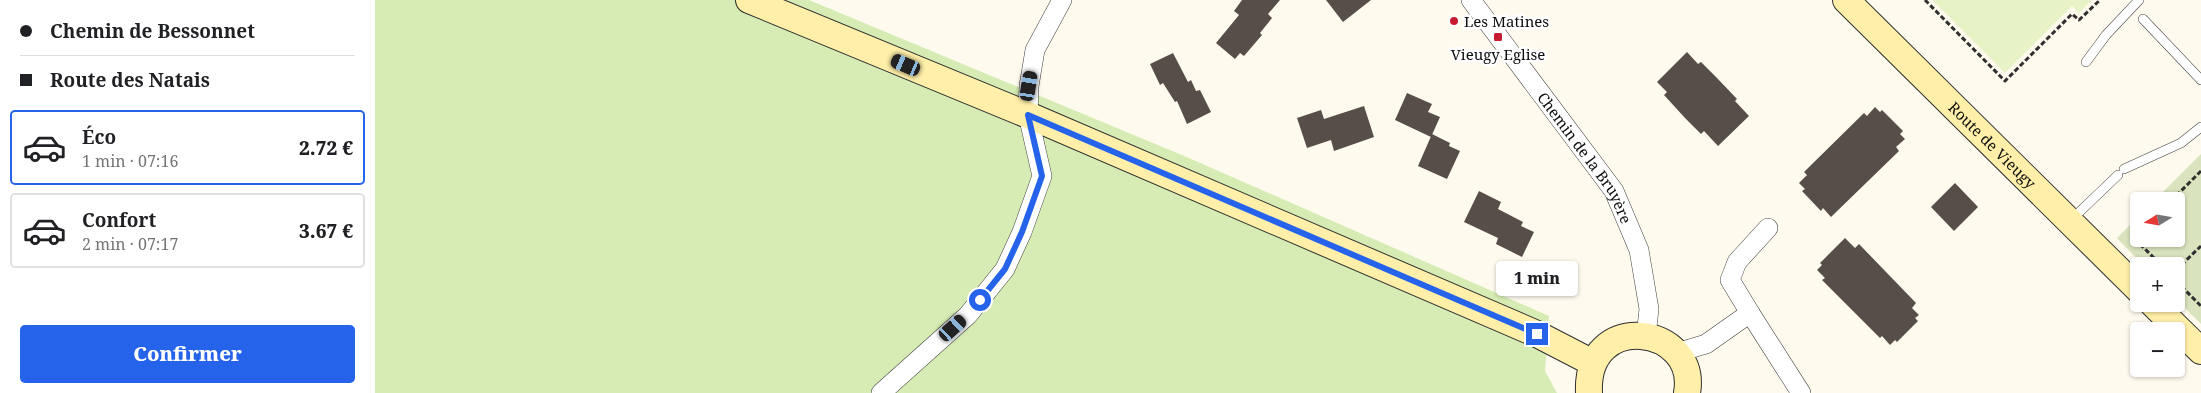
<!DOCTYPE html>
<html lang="fr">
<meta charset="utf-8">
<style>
:root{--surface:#fff;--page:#f6f6f6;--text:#202124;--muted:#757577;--line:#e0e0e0;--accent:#2563eb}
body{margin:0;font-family:"Noto Serif",serif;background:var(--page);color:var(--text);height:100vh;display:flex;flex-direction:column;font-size:19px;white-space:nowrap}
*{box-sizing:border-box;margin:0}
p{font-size:16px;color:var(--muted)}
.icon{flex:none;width:28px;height:28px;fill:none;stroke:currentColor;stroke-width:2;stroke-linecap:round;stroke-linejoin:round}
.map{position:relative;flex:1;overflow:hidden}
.sheet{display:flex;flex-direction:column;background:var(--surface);width:375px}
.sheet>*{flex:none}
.top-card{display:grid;align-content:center;height:110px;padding:0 20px;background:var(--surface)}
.needle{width:32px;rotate:259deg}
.controls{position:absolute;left:1755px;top:192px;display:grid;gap:10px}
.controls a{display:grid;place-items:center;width:55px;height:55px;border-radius:5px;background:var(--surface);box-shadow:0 1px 4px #0004;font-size:25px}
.end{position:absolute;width:22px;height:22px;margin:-11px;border:6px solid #2563eb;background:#fff;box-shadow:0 0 0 2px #fff}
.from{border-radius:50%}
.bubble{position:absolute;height:35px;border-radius:5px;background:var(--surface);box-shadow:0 1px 4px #0004;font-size:16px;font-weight:800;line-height:35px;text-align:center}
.car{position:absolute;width:15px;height:30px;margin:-15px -8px;border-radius:6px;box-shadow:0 0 4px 1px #0007;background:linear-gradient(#222 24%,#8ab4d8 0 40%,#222 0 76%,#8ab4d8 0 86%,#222 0)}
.top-card b{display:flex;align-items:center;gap:18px;height:48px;font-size:19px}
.top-card b+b{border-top:1px solid var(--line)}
.top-card i{width:12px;height:12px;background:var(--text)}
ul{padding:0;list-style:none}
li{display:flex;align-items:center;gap:15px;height:75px;margin:0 10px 8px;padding:0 10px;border:2px solid var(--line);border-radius:5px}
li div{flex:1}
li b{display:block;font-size:19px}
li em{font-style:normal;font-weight:800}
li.on{border-color:var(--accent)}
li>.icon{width:45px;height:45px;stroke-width:1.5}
.primary-button{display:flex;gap:10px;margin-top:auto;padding:10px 20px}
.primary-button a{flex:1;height:58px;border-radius:5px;background:var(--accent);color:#fff;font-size:20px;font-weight:800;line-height:58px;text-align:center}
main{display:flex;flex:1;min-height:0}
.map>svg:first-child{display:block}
.green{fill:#d6ecb4}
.cemetery{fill:#d9e3bd}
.pitch{fill:#e7f3c7}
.building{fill:#574d49}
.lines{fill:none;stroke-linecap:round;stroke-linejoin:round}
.lane-casing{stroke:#404040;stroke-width:10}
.street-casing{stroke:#404040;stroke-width:20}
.secondary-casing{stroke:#2f2f2f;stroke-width:28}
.path{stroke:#2f2f2f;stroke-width:3;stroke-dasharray:5 2.5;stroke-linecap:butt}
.lane{stroke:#fff;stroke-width:9}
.street{stroke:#fff;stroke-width:19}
.secondary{stroke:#ffefa9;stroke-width:26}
.route{stroke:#2563eb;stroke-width:6}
.poi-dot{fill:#c71b31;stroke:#fff;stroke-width:2}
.labels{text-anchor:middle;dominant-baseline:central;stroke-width:5;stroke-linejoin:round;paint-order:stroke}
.poi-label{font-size:15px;fill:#0d0d0d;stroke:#fff;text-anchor:start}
.street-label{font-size:15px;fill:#0d0d0d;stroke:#fff}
</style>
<main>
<section class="sheet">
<div class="top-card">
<b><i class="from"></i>Chemin de Bessonnet</b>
<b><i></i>Route des Natais</b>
</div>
<ul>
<li class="on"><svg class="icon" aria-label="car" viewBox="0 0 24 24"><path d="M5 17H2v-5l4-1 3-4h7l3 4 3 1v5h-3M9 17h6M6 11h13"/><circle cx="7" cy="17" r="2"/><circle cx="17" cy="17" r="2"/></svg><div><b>Éco</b><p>1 min · 07:16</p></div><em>2.72 €</em></li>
<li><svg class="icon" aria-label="car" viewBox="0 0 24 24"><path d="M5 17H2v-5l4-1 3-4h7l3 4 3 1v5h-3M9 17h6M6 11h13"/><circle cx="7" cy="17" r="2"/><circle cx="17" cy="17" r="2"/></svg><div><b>Confort</b><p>2 min · 07:17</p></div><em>3.67 €</em></li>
</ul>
<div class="primary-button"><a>Confirmer</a></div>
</section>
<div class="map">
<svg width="1826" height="393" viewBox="0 0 1826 393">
<rect width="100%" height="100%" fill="#fffaee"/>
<path class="green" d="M0,0H434L814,158L1174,316L1170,371L1182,393H0Z"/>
<path class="cemetery" d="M1826,154V324L1801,299V266H1769L1742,238L1764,216V239H1801V201H1779Z"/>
<path class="pitch" d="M1557,0H1717L1704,13L1697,6L1630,73Z"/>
<path class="building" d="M867,0H905L893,14L897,18L885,33L887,35L869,56L865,53L860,59L841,43L864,15L859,11Z
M951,0H996L968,22Z
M1312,52L1323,64L1326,62L1342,78L1362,99L1360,101L1374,116L1343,146L1329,131L1326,134L1310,118L1289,95L1292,92L1282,82Z
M798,53L813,82L816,80L821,91L825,90L836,112L812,124L802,101L800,102L788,83L785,85L775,64Z
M1032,93L1057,104L1053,112L1065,117L1056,137L1020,120Z
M989,106L999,137L959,151L956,140L932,148L922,118L946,110L949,119Z
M1500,107L1505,112L1507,110L1528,131L1525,134L1530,139L1521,147L1524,151L1456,217L1448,208L1446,211L1427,191L1430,189L1424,183L1432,175L1429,172L1489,113L1492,116Z
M1057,134L1075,143L1074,146L1085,151L1072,179L1043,166Z
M1580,183L1603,207L1579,231L1556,207Z
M1104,191L1126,202L1123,209L1148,222L1146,226L1159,232L1147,257L1121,244L1123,238L1089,222Z
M1470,238L1480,248L1484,244L1541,303L1537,308L1544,315L1540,318L1543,321L1522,342L1520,340L1515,345L1507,336L1505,338L1447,280L1450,278L1442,270L1447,265L1445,263Z"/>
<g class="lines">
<defs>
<path id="lane" d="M1768,19L1826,80
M1711,62L1731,35L1764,0
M1749,169L1806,143L1826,127
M1696,220L1743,175"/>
<g id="street">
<path id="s1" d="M1096,0L1239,191L1264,250L1274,309L1271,336"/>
<path d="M1375,313L1355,280L1362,262L1393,228"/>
<path d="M1301,353L1331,344L1375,313L1426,393"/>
<path d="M506,393L593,315L630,269L647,232L667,176L653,115L654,86L660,50L687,0"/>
</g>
<g id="secondary">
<path d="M374,0L653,115L1162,334L1218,363"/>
<path id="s2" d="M1471,0L1764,290"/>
<path d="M1778,304L1826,351"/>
<path d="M1214,393C1210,309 1324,325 1312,393"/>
</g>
</defs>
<use href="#lane" class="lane-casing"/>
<use href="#street" class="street-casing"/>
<use href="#secondary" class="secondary-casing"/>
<path class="path" d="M1550,0L1630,81L1697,14L1704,20L1725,0
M1796,201L1826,171
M1764,234L1759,238L1787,266
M1801,270L1826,246
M1801,281L1826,306"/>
<use href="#lane" class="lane"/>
<use href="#street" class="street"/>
<use href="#secondary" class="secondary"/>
</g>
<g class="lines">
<path class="route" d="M605,300L630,269L647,232L667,176L653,115L1162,334"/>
</g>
<g class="poi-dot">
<circle cx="1079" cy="21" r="5"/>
<rect x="1118" y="32" width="10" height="10" rx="2.5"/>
</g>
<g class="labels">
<g class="poi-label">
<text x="1089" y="21">Les Matines</text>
<text x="1123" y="54" text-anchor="middle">Vieugy Eglise</text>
</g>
<g class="street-label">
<text stroke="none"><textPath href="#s2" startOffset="206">Route de Vieugy</textPath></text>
<text stroke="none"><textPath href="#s1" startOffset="195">Chemin de la Bruyère</textPath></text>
</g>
</g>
</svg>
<div class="controls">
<a><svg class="needle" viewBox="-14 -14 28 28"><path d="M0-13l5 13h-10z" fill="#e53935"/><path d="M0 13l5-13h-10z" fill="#757577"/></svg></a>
<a>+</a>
<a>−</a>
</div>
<i class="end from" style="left:605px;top:300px"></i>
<i class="end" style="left:1162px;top:334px"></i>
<div class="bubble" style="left:1121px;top:261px;width:82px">1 min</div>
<i class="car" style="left:531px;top:65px;rotate:293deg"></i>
<i class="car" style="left:654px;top:86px;rotate:9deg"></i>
<i class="car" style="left:578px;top:328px;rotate:48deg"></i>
</div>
</main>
